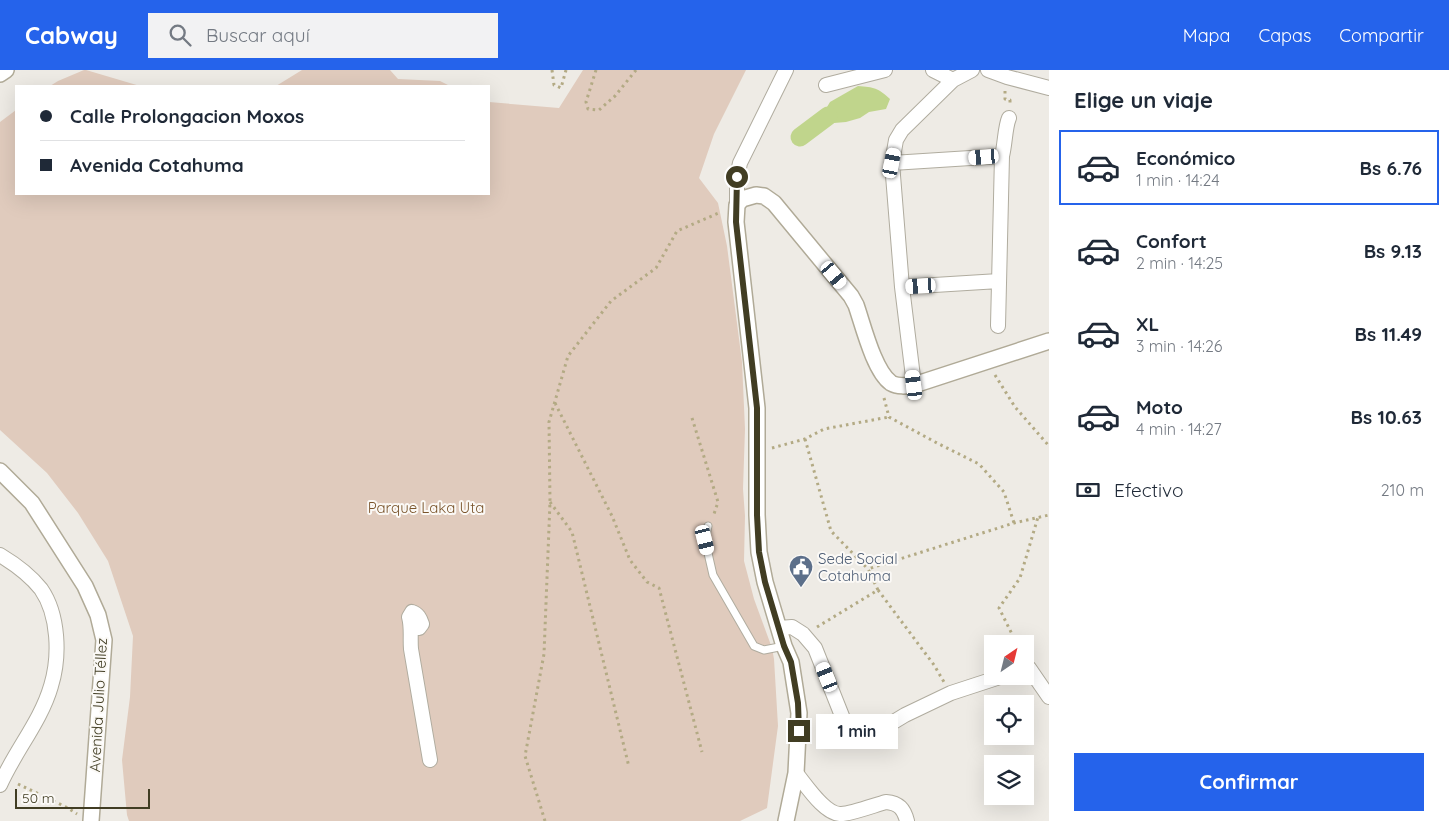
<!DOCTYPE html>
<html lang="es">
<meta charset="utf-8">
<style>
:root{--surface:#fff;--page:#f2f2f3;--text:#1f2937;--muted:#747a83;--line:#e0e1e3;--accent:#2563eb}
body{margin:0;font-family:Quicksand,sans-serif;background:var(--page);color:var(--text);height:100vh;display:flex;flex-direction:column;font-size:19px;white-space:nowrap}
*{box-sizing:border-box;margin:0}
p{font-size:16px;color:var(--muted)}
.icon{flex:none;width:28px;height:28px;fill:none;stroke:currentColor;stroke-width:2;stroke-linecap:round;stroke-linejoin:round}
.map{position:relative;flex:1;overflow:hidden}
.sheet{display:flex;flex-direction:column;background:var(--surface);width:400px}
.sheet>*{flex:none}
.banner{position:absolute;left:15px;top:15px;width:475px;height:110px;border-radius:0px;box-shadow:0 5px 20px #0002;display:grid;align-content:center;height:110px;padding:0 25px;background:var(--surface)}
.needle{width:32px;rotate:35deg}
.fabs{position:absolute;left:984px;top:565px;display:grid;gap:10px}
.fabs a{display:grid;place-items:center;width:50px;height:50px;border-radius:0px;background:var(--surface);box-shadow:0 5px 20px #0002;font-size:25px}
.scale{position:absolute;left:15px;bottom:12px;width:135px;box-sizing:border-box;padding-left:5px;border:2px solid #413d23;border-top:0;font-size:14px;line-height:18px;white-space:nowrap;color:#413d23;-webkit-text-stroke:4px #fbf9f6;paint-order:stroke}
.end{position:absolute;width:22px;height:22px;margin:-11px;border:6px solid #413d23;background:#fff;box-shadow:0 0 0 2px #fff}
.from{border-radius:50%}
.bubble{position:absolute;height:35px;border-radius:0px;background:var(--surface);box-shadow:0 5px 20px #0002;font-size:16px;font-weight:700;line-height:35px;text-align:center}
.car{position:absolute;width:15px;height:30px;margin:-15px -8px;border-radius:6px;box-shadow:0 0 4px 1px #0007;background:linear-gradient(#fff 24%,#345 0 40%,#fff 0 76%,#345 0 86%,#fff 0)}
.banner b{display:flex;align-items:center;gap:18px;height:48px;font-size:19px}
.banner b+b{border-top:1px solid var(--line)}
.banner i{width:12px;height:12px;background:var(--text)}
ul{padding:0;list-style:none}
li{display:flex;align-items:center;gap:15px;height:75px;margin:0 10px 8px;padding:0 15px;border:2px solid transparent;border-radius:0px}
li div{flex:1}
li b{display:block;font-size:19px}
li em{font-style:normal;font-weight:700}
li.selected{border-color:var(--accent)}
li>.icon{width:45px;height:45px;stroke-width:1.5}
h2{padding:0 25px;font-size:22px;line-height:60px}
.pay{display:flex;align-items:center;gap:12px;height:55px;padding:0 25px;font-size:19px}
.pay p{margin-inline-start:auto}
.primary-button{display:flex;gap:10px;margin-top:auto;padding:10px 25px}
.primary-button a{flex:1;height:58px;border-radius:0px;background:var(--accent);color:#fff;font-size:20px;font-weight:700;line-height:58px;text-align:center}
header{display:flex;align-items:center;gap:30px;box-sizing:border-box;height:70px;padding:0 25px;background:var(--accent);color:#fff}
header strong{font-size:24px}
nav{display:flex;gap:28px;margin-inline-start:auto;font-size:18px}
.search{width:350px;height:45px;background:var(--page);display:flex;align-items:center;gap:12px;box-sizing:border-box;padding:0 18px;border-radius:0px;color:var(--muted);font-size:19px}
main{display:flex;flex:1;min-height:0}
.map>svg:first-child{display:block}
.green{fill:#e0cbbd}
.water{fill:#c0d58c}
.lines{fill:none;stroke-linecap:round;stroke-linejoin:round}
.canal{stroke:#c0d58c;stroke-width:19}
.lane-casing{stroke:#b0ac9f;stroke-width:9}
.street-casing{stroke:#b0ac9f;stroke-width:16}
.secondary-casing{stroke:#b0aa97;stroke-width:18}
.path{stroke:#b3aa84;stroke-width:3;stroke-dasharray:2.5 4;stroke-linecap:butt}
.lane{stroke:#fff;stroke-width:7}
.street{stroke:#fff;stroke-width:14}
.secondary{stroke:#fff;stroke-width:15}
.route{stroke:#413d23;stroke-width:6}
.labels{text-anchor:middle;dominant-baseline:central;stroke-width:4;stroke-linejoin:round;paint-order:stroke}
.park-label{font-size:15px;fill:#7a542b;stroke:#fbf9f6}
.service-label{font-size:15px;fill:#4e5e75;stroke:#fbf9f6;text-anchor:start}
.street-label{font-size:15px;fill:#413d23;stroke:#fbf9f6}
</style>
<header>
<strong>Cabway</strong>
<div class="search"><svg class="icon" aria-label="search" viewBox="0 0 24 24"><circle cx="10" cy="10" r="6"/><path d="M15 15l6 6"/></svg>Buscar aquí</div>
<nav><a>Mapa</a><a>Capas</a><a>Compartir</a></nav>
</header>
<main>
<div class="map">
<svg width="1049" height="751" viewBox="0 0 1049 751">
<rect width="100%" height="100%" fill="#eeebe5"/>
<path class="green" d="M84,0H86L140,16H50L58,11Z
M302,0H390L398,9L440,11L450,16H276Z
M583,0H746L714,64L699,108L718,133L727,176L742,292L745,359L743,419L745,446L744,491L754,529L772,578L774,589L778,656L767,738L740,751H129L127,745L122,690L130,627L133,566L108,491L78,443L47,403L0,360V52L16,40V124H489V32L559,38Z"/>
<path class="water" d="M858,16C874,17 878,18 890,29L886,39L869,42L860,48L846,52L834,53L824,42L830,32Z"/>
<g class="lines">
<path class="canal" d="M800,67L828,46"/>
<defs>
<path id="lane" d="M708,456L705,470L713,505L754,576L764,580L784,576"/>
<path id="street" d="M933,0L953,10
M988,0L1007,7L1049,18
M826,15L885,0
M892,93L1002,86
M737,135V107L740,93L786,0
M902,217L999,211
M998,256L1002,86C1005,75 1005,57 1009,48
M914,315L902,217L892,93L896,70L902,60L953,10L972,0
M0,485C15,494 30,505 41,519C59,545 60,587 51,616C41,651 15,681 0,715
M412,556L419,558L422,554C420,548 418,544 412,542L409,547C412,558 410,568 411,579L430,690
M779,558L792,557L803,564L815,578L848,661L856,669L862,671L905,645L951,623L1003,606
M1025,599L1029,598L1049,627
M796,703C806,715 825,745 841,744C851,744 875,735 886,732C899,733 904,739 907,751"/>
<path id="secondary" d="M0,4L6,0
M0,401L32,433L85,516L98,545L104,570L91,751
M786,751L796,703L799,643L791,592L784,576L765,512L759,482L757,445V338L736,152L737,135L742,129L756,125L764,126L774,133L851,226L856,235C863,255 874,301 891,313C898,317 906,316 914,315L1049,271"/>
</defs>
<use href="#lane" class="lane-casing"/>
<use href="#street" class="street-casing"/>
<use href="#secondary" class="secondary-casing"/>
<path class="path" d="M552,0L554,15L561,18L566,0
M596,0L586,32L588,39L599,40L615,26L636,0
M1005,21V29L1010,30V35
M995,305L1015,337L1049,376
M884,328L889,347L937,373L979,394L1004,422L1014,453
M555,333L612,446L630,490L647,512L659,518L702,682
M692,348L718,432L713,447
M805,369L831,461L868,499
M772,378L805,369L824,359L889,347
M550,432L572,462L629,697
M878,520L934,595L944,612
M817,557L878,520L868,499L1014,453L1049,445
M1017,574L999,538L1020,508L1038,447
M18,714L68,738L77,744
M545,751L525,686L544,584L550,432L549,352L568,286L611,231L656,198L677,161L721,142"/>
<use href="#lane" class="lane"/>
<use href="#street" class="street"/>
<use href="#secondary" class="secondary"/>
</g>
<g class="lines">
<path class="route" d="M737,107L736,152L757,338V445L759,482L765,512L784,576L791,592L798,633L799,661"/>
</g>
<defs>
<symbol id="civic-pin" viewBox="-11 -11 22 30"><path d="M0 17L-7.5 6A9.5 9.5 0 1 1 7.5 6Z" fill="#5c6f8a" stroke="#fbf9f6"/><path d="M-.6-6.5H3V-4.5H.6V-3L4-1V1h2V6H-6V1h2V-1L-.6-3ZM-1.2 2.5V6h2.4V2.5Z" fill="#fff"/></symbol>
</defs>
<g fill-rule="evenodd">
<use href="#civic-pin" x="787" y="483" width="28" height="38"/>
</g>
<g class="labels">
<g class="park-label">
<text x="426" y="437">Parque Laka Uta</text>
</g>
<g class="service-label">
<text x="818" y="488">Sede Social<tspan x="818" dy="17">Cotahuma</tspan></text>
</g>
<g class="street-label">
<text transform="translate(98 635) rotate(-87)">Avenida Julio Téllez</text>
</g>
</g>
</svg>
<div class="fabs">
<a><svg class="needle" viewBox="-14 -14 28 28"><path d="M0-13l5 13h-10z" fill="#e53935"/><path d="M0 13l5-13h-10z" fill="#747a83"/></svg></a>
<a><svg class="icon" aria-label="locate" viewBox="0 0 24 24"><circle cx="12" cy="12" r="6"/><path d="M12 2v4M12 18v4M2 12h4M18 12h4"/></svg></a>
<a><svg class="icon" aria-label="layers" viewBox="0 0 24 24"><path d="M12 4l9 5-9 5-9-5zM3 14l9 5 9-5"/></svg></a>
</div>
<div class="scale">50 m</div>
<i class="end from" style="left:737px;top:107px"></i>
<i class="end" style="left:799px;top:661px"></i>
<div class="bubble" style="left:816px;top:644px;width:82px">1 min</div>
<i class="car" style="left:984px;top:87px;rotate:266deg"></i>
<i class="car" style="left:892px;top:93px;rotate:11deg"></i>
<i class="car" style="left:834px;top:205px;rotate:140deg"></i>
<i class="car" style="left:921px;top:216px;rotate:267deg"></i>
<i class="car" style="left:914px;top:315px;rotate:353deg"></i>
<i class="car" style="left:705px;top:470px;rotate:166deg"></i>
<i class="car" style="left:827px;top:607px;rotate:338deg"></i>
<div class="banner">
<b><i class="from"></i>Calle Prolongacion Moxos</b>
<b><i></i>Avenida Cotahuma</b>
</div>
</div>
<section class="sheet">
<h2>Elige un viaje</h2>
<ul>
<li class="selected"><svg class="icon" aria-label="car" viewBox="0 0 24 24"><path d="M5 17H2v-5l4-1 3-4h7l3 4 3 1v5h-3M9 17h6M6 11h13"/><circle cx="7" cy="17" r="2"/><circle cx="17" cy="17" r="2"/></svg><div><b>Económico</b><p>1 min · 14:24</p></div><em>Bs 6.76</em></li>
<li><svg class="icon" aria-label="car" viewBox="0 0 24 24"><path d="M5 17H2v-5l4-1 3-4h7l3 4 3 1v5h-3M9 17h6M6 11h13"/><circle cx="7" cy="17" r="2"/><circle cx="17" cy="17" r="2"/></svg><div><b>Confort</b><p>2 min · 14:25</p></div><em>Bs 9.13</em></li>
<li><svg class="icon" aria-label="car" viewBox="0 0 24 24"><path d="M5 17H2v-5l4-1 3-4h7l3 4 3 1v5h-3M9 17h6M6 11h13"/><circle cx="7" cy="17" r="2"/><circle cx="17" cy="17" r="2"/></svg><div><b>XL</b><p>3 min · 14:26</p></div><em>Bs 11.49</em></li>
<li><svg class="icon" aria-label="car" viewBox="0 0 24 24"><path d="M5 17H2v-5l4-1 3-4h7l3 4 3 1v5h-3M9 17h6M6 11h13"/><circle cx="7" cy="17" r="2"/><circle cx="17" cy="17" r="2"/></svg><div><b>Moto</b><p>4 min · 14:27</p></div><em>Bs 10.63</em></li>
</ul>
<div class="pay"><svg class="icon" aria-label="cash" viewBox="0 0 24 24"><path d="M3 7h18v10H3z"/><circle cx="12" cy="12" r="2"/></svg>Efectivo<p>210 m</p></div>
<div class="primary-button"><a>Confirmar</a></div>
</section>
</main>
